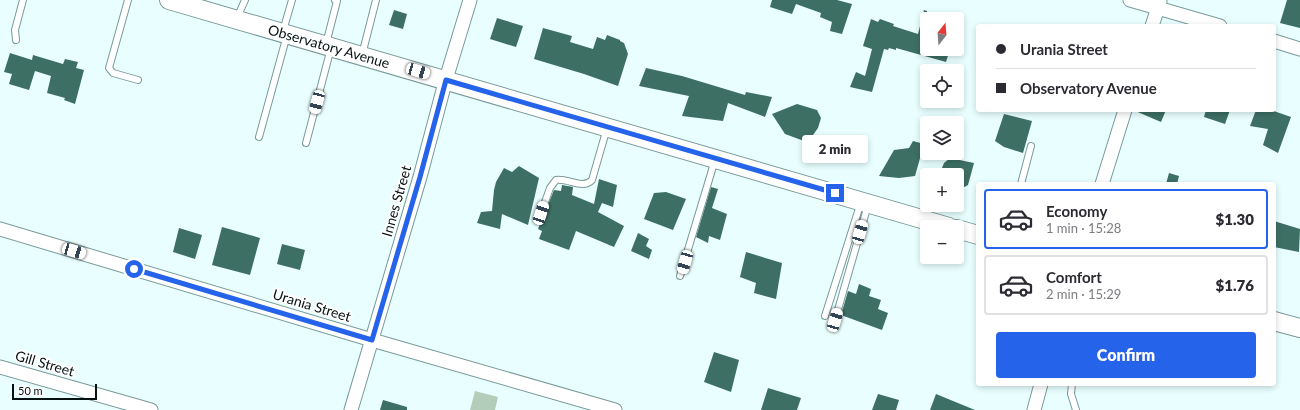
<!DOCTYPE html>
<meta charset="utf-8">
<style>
:root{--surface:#fff;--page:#f7f7f7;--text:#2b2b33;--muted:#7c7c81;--line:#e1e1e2;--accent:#2563eb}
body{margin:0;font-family:Lato,sans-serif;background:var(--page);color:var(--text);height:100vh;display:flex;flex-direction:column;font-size:15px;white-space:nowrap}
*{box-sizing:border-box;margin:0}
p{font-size:13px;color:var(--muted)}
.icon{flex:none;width:22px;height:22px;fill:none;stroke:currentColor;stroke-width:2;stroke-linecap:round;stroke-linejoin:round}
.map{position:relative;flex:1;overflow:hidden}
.panel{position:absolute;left:976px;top:182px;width:300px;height:204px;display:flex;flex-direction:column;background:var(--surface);border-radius:4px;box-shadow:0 2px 6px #0003}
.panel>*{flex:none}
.guide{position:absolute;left:976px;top:24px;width:300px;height:88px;border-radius:4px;box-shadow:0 2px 6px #0003;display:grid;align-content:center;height:88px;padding:0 20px;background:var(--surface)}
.needle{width:26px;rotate:17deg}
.controls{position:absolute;left:920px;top:12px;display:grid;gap:8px}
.controls a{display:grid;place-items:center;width:44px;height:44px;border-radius:4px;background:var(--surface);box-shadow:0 2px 6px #0003;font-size:20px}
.scale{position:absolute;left:12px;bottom:10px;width:85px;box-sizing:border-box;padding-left:4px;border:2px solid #061212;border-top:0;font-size:11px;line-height:14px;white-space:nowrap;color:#061212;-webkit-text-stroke:3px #fff;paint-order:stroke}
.end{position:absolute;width:18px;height:18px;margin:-9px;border:5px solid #2563eb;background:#fff;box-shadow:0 0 0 2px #fff}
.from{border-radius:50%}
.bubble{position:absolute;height:28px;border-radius:4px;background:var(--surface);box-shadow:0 2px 6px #0003;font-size:13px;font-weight:800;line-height:28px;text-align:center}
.car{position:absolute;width:12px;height:24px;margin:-12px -6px;border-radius:5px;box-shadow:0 0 3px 1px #0007;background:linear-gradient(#fff 24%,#345 0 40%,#fff 0 76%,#345 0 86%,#fff 0)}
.guide b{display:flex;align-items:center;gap:14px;height:38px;font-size:15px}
.guide b+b{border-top:1px solid var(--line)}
.guide i{width:10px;height:10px;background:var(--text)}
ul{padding:7px 0 0;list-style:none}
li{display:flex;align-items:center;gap:12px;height:60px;margin:0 8px 6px;padding:0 12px;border:2px solid var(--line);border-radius:4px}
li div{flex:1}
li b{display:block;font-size:15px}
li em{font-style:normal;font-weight:800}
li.current{border-color:var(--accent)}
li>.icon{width:36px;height:36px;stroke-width:1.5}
.button{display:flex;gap:8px;margin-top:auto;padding:8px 20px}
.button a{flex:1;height:46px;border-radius:4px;background:var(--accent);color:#fff;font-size:16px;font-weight:800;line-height:46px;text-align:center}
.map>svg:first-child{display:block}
.garden{fill:#b2cebb}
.building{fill:#3e6f64}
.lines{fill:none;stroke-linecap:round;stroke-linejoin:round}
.lane-casing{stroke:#799a9a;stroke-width:8}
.street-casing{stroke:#799a9a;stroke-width:15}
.secondary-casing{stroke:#799a9a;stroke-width:20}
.lane{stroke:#fff;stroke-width:6}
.street{stroke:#fff;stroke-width:13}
.secondary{stroke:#fff;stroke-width:18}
.route{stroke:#2563eb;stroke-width:5}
.labels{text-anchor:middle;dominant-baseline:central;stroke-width:4;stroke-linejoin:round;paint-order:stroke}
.street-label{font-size:14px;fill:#061212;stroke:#fff}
</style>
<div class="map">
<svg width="1300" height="410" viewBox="0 0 1300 410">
<rect width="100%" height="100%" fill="#e9ffff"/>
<path class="garden" d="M475,391L498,397L495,410H470Z"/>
<path class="building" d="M772,0H837L852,4L842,34L830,31L832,22L820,17L821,13L796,4L792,14L770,7Z
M1287,0H1300V28L1280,23Z
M394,10L407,14L403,29L389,25Z
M924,10L927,11V49H950L946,62L896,48V50L889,48L888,50L884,49L872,92L850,87L856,72L865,76L872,49L863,46L871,19L878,22L880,19L894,24L893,26L918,34Z
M497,18L523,26L516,47L490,39Z
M543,28L572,36L570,42L593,49L597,37L605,40L607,35L620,40V41L624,43L628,54L618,86L584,74L534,59Z
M10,53L32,60L33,55L63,64L65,59L78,62L76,68L84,70L75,104L64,100L65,98L47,93L51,76L35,71L29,90L9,84L12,74L4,72Z
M646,68L682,76L745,95L746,92L772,97L765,117L728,103L723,121L682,116L689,96L639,86Z
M797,104L817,110L821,118L818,128L813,135L804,141L785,134L772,114Z
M1133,110H1166L1161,122Z
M1206,110H1230L1225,124L1204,117Z
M1256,110H1271L1291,117L1278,153L1263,145L1268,129L1250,126Z
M1004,114L1032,121L1023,153L1004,147L995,141Z
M913,141L924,144L915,176L899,178L879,176L894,150L909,148Z
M950,158L974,163L968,185L957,191V175H939L944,163Z
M519,166L539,178L528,225L502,214L500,229L477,223L481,212L492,211L494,190L496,182L504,168L512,172Z
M1169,173L1179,176L1177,184H1166Z
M599,179L617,185L613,207L602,203L598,212L624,226L614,247L576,231L569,250L539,239L542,231L538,229L554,190L561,191L562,185L573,187L572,195L594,204Z
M711,187L718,189L712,208L727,214L720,240L709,236L708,243L696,237Z
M666,192L686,199L673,230L644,219L654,193Z
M1274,221L1300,229L1299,252L1274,247Z
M222,227L260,238L250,275L212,265Z
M179,228L202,235L195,259L173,252Z
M638,233L649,239L646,246L652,250L649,259L631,251Z
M282,244L305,250L300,270L277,264Z
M746,252L782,263L776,299L754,293L756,283L740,277Z
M859,284L871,289L869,296L881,300L878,309L888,313L882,330L841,315L848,291L856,294Z
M714,352L739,360L731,392L704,382Z
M768,388L801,398L797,410H761Z
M878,394L899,400L896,410H872Z
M936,394L975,410H930Z
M383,400L407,407V410H380Z"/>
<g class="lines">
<defs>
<path id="lane" d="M128,0L109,68L113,73L138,80
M237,18L245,0
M283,31L292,0
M16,40L15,30L23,0
M326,44L337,1L335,0
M362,55L376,0
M259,137L287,35
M306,143L331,48
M1021,184L1031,146
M541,213L550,188L556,180C568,178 583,190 592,180L607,128
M680,276L715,160
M825,316L861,202
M835,320L868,205
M1072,384L1071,394L1076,410"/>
<path id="street" d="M1130,0L1220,26
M1152,26L1160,1
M1274,41L1300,49
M1102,184L1125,110
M0,229L372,340L615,410
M0,367L151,410
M351,410L420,177L446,79L470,0
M1034,410L1041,384"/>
<path id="secondary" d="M169,0L949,227
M957,229L978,235
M1274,321L1300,328"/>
</defs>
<use href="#lane" class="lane-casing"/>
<use href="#street" class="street-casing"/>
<use href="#secondary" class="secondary-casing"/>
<use href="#lane" class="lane"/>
<use href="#street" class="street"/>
<use href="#secondary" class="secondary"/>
</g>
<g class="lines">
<path class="route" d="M134,269L372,340L420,177L446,80L835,193"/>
</g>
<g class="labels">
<g class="street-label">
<text transform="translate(329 46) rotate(16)">Observatory Avenue</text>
<text transform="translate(396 201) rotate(-74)">Innes Street</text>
<text transform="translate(312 305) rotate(17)">Urania Street</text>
<text transform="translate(45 363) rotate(16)">Gill Street</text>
</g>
</g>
</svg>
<div class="controls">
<a><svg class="needle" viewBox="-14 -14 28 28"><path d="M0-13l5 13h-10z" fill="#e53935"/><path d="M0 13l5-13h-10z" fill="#7c7c81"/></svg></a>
<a><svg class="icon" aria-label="locate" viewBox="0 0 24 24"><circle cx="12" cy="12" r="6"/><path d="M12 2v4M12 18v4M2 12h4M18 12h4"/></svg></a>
<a><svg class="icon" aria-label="layers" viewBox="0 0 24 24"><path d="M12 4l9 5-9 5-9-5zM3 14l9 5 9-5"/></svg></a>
<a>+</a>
<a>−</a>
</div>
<div class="scale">50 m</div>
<i class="end from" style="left:134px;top:269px"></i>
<i class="end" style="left:835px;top:193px"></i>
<div class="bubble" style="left:802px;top:135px;width:66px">2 min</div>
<i class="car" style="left:418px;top:71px;rotate:106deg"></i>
<i class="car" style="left:317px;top:102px;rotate:195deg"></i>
<i class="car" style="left:541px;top:213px;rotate:18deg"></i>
<i class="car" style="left:860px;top:232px;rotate:16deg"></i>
<i class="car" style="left:74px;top:251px;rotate:106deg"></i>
<i class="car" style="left:685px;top:262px;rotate:196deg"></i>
<i class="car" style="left:835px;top:320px;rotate:16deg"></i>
<div class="guide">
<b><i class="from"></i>Urania Street</b>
<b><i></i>Observatory Avenue</b>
</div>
<section class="panel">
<ul>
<li class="current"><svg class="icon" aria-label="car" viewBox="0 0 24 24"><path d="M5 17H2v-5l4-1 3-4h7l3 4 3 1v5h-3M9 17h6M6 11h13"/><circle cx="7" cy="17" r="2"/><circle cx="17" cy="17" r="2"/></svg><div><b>Economy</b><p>1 min · 15:28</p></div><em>$1.30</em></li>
<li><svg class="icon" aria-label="car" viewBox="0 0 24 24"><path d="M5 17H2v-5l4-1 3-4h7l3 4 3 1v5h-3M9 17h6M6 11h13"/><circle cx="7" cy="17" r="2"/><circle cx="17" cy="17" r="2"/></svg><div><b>Comfort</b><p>2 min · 15:29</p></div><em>$1.76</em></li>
</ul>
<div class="button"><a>Confirm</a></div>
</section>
</div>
